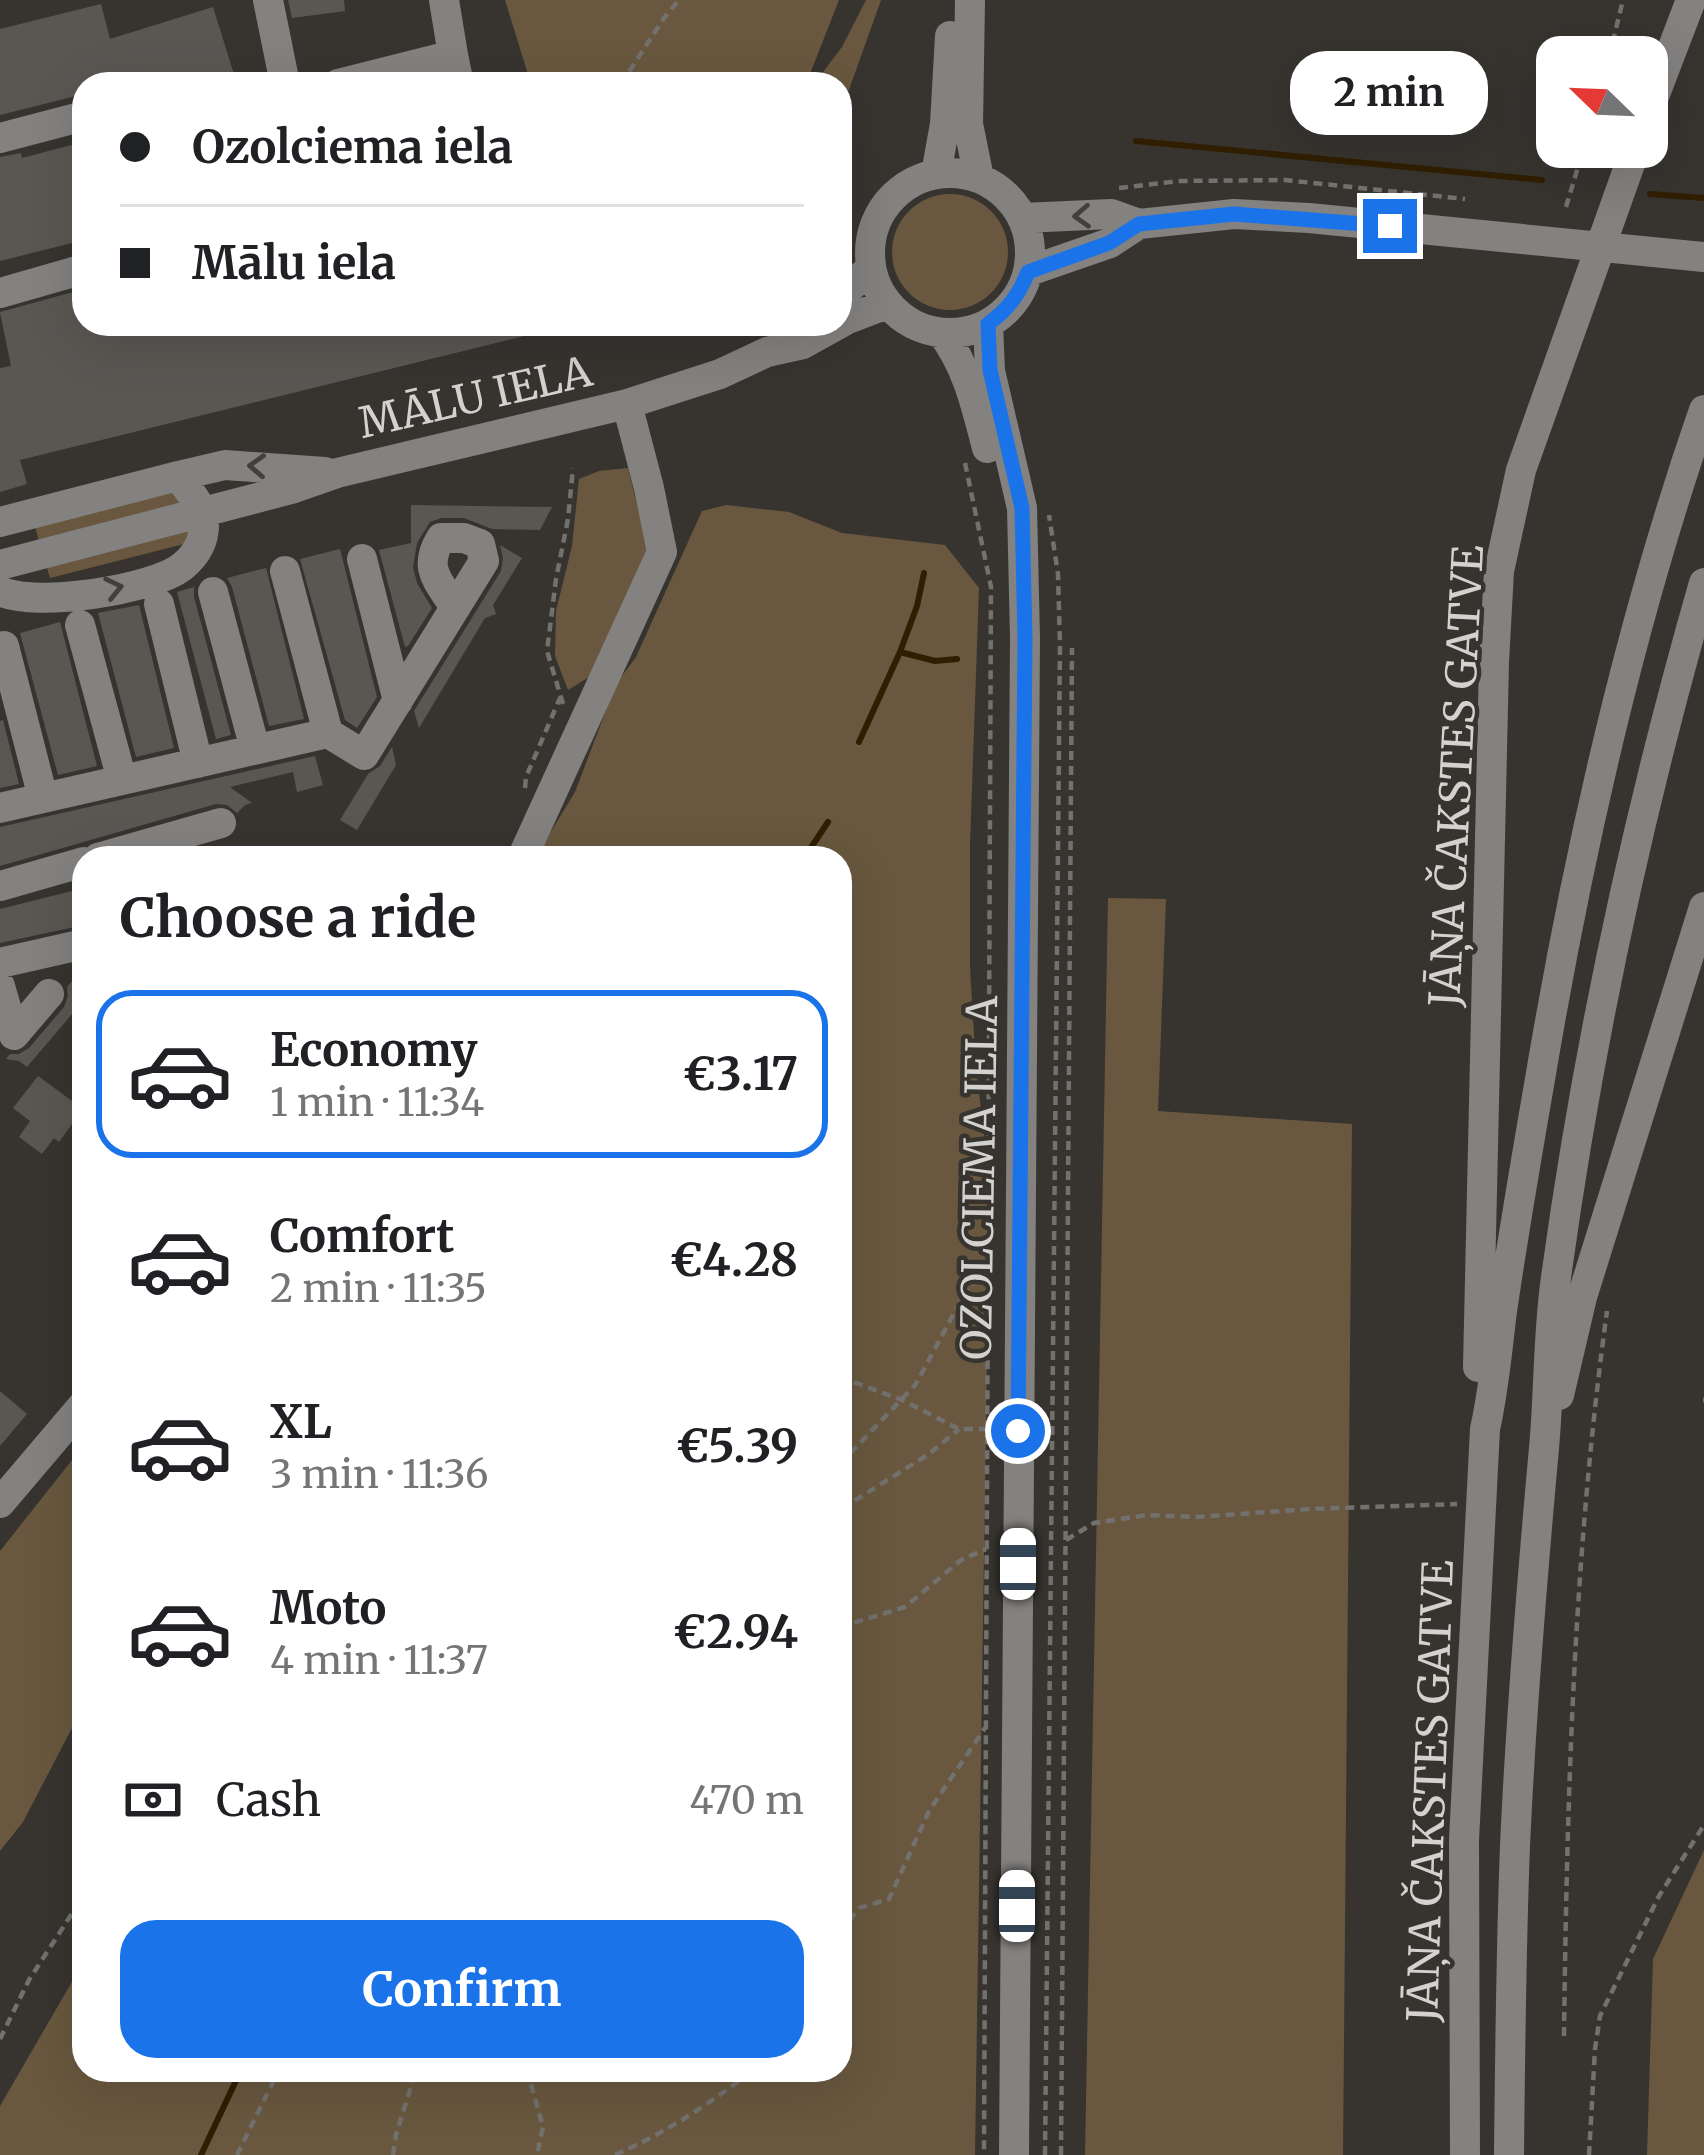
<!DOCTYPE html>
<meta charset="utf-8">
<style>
:root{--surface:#fff;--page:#f6f6f6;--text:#202124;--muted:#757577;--line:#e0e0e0;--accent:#1a73e8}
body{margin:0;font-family:Merriweather,serif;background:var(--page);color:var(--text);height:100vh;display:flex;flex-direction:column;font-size:45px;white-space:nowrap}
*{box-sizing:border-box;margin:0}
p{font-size:39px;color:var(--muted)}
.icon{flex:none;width:66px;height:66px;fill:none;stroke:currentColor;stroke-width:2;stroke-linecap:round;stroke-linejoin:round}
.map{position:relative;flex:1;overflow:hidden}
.sheet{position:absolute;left:72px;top:846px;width:780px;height:1236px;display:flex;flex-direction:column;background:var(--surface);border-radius:36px;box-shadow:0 12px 48px #0002}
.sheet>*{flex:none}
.guide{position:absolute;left:72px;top:72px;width:780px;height:264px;border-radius:36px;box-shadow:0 12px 48px #0002;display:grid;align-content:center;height:264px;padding:0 48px;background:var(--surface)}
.needle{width:78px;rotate:293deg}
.buttons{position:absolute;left:1536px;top:36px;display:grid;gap:24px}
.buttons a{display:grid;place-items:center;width:132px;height:132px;border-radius:24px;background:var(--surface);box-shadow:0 12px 48px #0002;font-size:60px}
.end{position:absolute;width:54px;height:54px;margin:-27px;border:15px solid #1a73e8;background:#fff;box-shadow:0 0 0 6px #fff}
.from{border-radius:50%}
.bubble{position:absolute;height:84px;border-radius:36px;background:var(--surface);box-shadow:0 12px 48px #0002;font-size:39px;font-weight:700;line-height:84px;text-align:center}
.car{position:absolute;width:36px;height:72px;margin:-36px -18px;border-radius:15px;box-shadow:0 0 9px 3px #0007;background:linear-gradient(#fff 24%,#345 0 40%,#fff 0 76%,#345 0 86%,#fff 0)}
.guide b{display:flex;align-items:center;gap:42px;height:114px;font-size:45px}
.guide b+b{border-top:3px solid var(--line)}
.guide i{width:30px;height:30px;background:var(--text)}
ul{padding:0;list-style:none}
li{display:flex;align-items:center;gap:36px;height:168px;margin:0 24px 18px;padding:0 24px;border:6px solid transparent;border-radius:36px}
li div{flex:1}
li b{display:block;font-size:45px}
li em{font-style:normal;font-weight:700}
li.current{border-color:var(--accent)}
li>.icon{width:108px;height:108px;stroke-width:1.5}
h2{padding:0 48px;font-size:54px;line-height:144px}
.pay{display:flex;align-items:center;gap:30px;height:132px;padding:0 48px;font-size:45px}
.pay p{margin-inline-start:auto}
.primary-button{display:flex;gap:24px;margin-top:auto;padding:24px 48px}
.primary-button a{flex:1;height:138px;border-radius:36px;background:var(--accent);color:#fff;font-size:48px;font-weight:700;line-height:138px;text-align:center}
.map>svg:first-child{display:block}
.green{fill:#69583f}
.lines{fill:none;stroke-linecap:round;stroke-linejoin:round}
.stream{stroke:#301e00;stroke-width:6}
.building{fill:#5a5753}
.path{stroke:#73716d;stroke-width:4.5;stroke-dasharray:9 6;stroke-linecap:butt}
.minor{stroke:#838280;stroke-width:30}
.oneway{stroke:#42403c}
.route{stroke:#1a73e8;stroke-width:15}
.labels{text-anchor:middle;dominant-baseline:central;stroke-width:9;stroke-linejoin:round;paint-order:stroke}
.street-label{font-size:42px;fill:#d3d2cf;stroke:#373430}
</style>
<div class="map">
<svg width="1704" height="2155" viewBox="0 0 1704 2155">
<rect width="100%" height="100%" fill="#373430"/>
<path class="green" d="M505,0H839L806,84H531Z
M866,0H881L840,115V84H814L842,47Z
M892 252a58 58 0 1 1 116 0a58 58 0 1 1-116 0Z
M628,468L649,553L597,672L568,690L555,656L556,611L572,546L579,479L599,471Z
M154,492H175L180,499L179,505L39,542L34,522Z
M726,505L789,512L842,533L945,545L979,588L970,844V967L976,1069L988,1165V1289L975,2155H0V2106L84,1961V2070H840V858H539L544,843L575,792L616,684L636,657L702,511Z
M191,526L188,543L50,578L46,565Z
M1108,898L1166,899L1158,1111L1352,1124L1343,2155H1085Z
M84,1445V1705L23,1822L0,1851V1551Z
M1704,1850V2155H1647L1653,1959Z"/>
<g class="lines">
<path class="stream" d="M1136,141L1542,180
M1650,194L1704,198
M900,652L917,606L924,573
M859,742L900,652L935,661L957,659
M804,858L828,822
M201,2155L241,2070"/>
</g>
<path class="building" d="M288,0H344L345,11L292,18Z
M101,4L110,39L213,7L237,84H84V94L0,115V29Z
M79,143L84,164V240L0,261V157L21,153L22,158Z
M84,289V324H545V331L20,460L27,484L0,492V368L11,366L0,312Z
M411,505L552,507L540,530L492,529L464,518H441L430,522L417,543L413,567L417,583L432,608L408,646L405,647L379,550L411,543Z
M500,545L522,558L493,605L496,614L485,618L419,728L414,711L501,571L503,558Z
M340,549L377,697L357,728L345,720L300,559Z
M266,568L304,719L269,726L232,587L227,578Z
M194,587V597L231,735L216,739L177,592Z
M139,605L174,748L136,757L98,613Z
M60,622L97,766L58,775L20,633Z
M3,720L19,784L0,788V721Z
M392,747L396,765L357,830L340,820L368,774L380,766Z
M315,756L323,785L297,792L293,772L230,787L252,803L245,805L237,813L227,805L216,804L0,866V827Z
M84,888V925L0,943V909Z
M84,967V1000L27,1067L19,1061L6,1059L10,1054H19L29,1048L64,1007L68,996L67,987Z
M38,1076L83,1109L59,1142L54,1138L42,1154L19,1137L30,1121L13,1108Z
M0,1391L27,1414L0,1446Z"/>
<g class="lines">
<path class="path" d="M1609,57L1623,0
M621,84L664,18L679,0
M1119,188L1180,181L1285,180L1465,199
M1566,207L1584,147
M965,463L991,587L984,2155
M563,704L547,651L556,579L568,519L573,468
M525,788L526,777L560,698
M840,1377L902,1400L959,1429H988
M1703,1400H1704
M840,1464L916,1384L969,1285L989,1275
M840,1503L854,1501L929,1454L959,1429
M1066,1540L1094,1523L1147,1515L1196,1517L1311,1509L1457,1504
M840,1627L905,1607L961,1560L986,1549
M840,1932L859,1908L889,1899L929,1811L985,1728
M1564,2036C1567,1794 1574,1551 1607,1311
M0,2039L29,1980L84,1895
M527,2070L543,2127L537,2155
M237,2155L279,2070
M393,2155L396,2135L416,2070
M615,2155C665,2133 710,2104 753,2070
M1045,2155L1060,645L1058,574L1049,515
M1061,2155L1072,648
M1589,2155L1595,2049L1600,2016L1659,1896L1704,1825"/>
<path class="minor" d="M268,0L285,84
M444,0L453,55
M970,0L968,124L979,178
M338,84L453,55L459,84
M1647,115L1691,0
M0,138L84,116
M870 253a80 80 0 1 1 160 0a80 80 0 1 1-160 0Z
M936,174L945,124L950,36
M1023,218L1111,214L1139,224L1234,214L1309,218L1704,257
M1029,271L1110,243L1139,224
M0,293L84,269
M840,296L871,268
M988,324L990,371L1022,508L1025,638L1014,2155
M942,333C968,368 976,406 987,448
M178,476L225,465L325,472
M0,522L178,476C189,491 204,507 204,525C204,542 196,555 183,566C154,590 34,608 0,591
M362,559L398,701
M0,565L291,489L337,473L627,404L720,374L767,352L803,344L848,319L887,304
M285,571L328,733
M213,592L255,749
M159,604L198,763
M80,625L122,780
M4,646L43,798
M0,808L328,733L364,755L484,561L480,544L464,538H441C422,569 439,581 455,608
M98,858L221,823
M522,858L662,552L649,488L627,404
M0,886L84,862
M0,963L84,944
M0,986L14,1035L49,994
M1478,1367L1494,662L1499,571L1521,470L1636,147
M1559,1395L1582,1297L1704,907
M0,1503L84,1404
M1465,2155L1464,1840L1485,1429C1494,1389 1497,1352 1502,1311C1513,1236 1526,1160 1539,1085C1577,858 1628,628 1704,410
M1509,2155C1510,2052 1511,1949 1515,1846C1521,1713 1532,1580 1544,1448C1549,1393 1548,1339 1555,1285C1587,1048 1638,813 1704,583"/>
</g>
<defs><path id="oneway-chevron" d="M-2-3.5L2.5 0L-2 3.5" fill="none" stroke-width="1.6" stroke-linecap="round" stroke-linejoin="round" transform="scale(3)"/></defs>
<g class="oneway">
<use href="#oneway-chevron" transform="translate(1082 216) rotate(177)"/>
<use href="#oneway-chevron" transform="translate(257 466) rotate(-177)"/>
<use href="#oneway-chevron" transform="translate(114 588) rotate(-13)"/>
</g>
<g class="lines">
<path class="route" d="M1018,1431L1025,638L1022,508L990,370L988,324C1008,309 1019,295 1028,272L1109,243L1139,224L1234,214L1390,226"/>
</g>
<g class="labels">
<g class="street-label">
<text transform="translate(475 397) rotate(-13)">MĀLU IELA</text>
<text transform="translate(1456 776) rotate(-87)">JĀŅA ČAKSTES GATVE</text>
<text transform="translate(979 1178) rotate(-89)">OZOLCIEMA IELA</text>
<text transform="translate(1430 1791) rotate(-88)">JĀŅA ČAKSTES GATVE</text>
</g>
</g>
</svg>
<div class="buttons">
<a><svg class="needle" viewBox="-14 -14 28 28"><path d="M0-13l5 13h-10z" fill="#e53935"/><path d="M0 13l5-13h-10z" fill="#757577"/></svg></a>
</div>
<i class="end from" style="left:1018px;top:1431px"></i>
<i class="end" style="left:1390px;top:226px"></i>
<div class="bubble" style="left:1290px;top:51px;width:198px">2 min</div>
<i class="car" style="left:1018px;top:1564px;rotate:0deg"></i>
<i class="car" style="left:1017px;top:1906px;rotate:0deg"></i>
<div class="guide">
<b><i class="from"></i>Ozolciema iela</b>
<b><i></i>Mālu iela</b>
</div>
<section class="sheet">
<h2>Choose a ride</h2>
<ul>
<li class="current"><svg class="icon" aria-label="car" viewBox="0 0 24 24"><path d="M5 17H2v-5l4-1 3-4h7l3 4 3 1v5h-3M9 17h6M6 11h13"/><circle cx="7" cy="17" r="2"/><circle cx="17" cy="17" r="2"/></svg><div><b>Economy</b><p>1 min · 11:34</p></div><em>€3.17</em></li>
<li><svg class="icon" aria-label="car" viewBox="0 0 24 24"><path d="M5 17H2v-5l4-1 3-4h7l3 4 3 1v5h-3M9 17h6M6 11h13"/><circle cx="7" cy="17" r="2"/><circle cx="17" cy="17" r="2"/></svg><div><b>Comfort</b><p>2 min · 11:35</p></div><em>€4.28</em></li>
<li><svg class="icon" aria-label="car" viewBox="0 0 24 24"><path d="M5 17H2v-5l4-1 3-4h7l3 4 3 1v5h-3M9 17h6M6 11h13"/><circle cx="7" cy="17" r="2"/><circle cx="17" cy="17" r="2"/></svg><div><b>XL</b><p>3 min · 11:36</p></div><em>€5.39</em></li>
<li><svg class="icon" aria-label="car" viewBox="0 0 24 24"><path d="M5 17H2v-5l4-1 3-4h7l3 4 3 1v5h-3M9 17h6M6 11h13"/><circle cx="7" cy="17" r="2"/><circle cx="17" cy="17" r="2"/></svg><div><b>Moto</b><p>4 min · 11:37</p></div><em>€2.94</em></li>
</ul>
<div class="pay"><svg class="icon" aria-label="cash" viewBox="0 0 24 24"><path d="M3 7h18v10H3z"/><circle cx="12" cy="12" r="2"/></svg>Cash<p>470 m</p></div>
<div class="primary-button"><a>Confirm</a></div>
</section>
</div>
